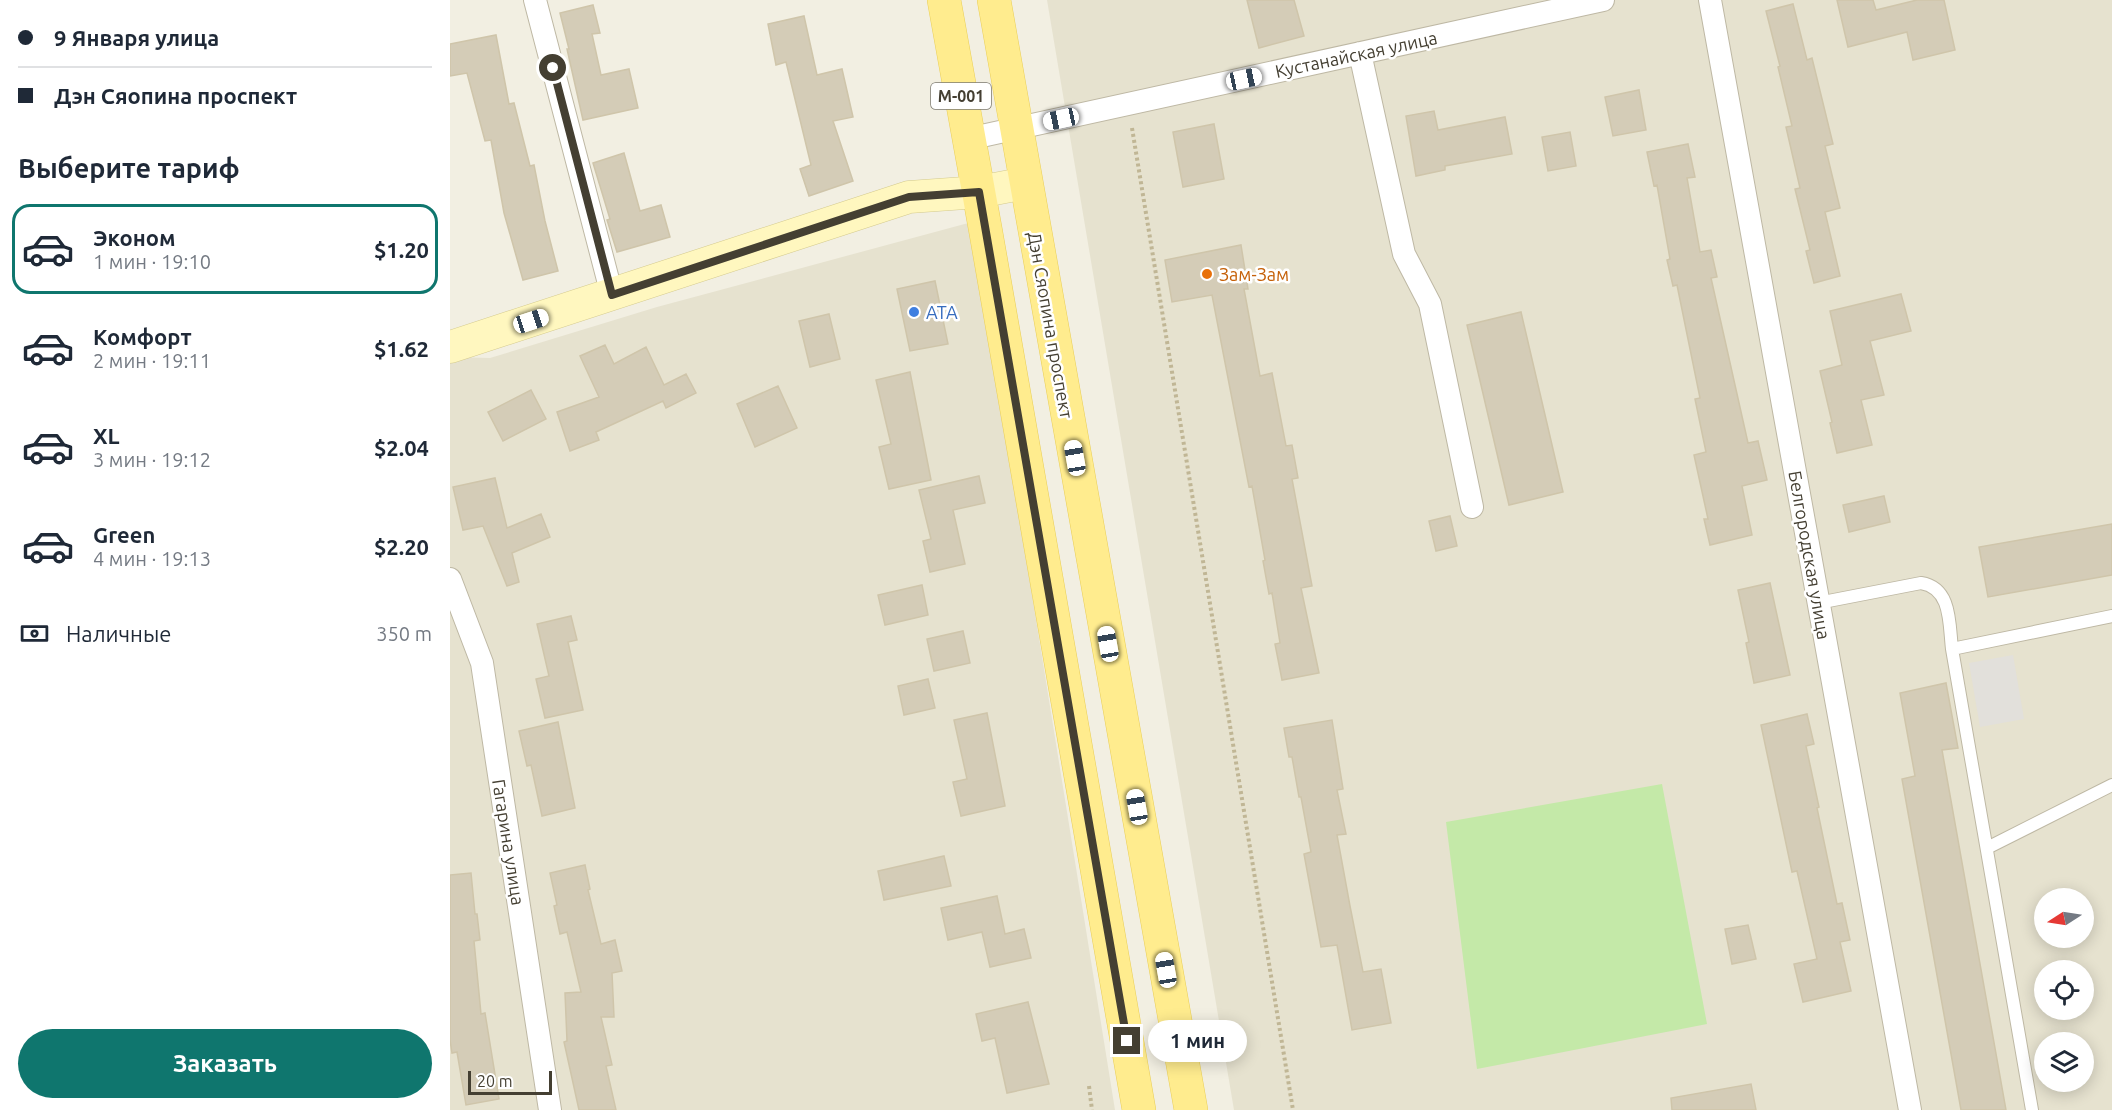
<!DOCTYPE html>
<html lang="ru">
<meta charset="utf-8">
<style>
:root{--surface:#fff;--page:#f6f6f7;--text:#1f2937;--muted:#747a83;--line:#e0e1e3;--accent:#0f766e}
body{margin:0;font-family:Ubuntu,sans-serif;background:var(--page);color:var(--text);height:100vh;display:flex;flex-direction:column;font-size:22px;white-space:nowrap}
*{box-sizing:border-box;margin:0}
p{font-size:20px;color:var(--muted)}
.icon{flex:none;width:33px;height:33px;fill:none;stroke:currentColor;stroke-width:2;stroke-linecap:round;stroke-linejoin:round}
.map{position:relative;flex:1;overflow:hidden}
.drawer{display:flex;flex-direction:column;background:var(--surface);width:450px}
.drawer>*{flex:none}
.banner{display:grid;align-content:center;height:132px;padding:0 18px;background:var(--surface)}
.needle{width:39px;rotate:258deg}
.fabs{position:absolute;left:1584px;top:888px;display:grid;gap:12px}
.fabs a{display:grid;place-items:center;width:60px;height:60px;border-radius:50%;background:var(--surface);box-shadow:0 3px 15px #0003;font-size:30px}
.scale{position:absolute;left:18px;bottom:15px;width:84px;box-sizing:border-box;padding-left:6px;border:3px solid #443f32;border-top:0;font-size:16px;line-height:21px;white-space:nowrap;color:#443f32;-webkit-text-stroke:4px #fff;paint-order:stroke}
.end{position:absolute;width:27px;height:27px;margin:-14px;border:8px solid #443f32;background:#fff;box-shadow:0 0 0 3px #fff}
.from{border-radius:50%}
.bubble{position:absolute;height:42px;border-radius:21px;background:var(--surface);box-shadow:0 3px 15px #0003;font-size:20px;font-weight:700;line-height:42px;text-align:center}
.car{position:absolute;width:18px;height:36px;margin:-18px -9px;border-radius:8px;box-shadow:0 0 4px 2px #0007;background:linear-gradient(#fff 24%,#345 0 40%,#fff 0 76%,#345 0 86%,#fff 0)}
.banner b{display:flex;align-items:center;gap:21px;height:57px;font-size:22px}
.banner b+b{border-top:2px solid var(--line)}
.banner i{width:15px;height:15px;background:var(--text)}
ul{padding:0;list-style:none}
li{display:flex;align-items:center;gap:18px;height:90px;margin:0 12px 9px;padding:0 6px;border:3px solid transparent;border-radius:18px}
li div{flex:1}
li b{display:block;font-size:22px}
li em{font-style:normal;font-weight:700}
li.selected{border-color:var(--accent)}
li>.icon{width:54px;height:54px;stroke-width:1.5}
h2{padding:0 18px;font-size:27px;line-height:72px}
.pay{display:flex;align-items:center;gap:15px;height:66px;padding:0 18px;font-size:22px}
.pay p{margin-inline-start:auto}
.button{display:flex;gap:12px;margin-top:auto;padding:12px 18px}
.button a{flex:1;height:69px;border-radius:36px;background:var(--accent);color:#fff;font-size:24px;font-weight:700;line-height:69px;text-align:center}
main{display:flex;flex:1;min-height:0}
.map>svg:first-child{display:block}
.residential{fill:#e6e2cf;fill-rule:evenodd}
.green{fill:#c4e9a8}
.parking{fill:#e2e0db}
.building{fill:#d4ccb7;stroke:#cfc5aa;stroke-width:1.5}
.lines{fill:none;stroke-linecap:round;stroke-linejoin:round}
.lane-casing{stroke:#beb8a4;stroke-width:14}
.street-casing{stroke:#beb8a4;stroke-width:24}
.secondary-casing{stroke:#d4ca8e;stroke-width:33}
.primary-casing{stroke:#e9ce59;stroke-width:34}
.path{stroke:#c0b695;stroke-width:4;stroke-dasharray:3 3;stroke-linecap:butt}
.lane{stroke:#fff;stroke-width:12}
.street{stroke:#fff;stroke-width:22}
.secondary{stroke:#fff7bf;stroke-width:32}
.primary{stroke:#ffec8e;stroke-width:33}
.route{stroke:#443f32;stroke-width:8}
.food-dot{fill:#e8710a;stroke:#fff;stroke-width:2}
.shop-dot{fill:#3f7fe0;stroke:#fff;stroke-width:2}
.labels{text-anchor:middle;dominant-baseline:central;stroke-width:5;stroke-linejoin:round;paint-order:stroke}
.shield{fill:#fff;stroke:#7c7970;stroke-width:1.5}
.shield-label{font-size:16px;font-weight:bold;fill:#443f32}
.street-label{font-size:18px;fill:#443f32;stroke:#fff}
.food-label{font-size:18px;fill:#c56008;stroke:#fff;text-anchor:start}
.shop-label{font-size:18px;fill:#366cbe;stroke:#fff;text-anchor:start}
</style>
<main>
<section class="drawer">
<div class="banner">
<b><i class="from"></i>9 Января улица</b>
<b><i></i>Дэн Сяопина проспект</b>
</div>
<h2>Выберите тариф</h2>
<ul>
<li class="selected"><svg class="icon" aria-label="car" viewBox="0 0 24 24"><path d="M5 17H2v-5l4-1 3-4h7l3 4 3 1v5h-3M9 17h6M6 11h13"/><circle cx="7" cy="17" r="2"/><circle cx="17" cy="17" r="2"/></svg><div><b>Эконом</b><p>1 мин · 19:10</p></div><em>$1.20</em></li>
<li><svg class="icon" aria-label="car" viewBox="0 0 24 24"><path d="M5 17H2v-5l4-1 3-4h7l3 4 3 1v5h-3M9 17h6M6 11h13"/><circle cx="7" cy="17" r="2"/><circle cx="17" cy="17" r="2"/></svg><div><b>Комфорт</b><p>2 мин · 19:11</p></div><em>$1.62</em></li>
<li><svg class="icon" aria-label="car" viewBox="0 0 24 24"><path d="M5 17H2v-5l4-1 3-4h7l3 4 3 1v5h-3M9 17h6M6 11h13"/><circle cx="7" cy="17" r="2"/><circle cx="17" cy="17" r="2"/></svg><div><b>XL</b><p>3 мин · 19:12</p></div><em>$2.04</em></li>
<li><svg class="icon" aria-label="car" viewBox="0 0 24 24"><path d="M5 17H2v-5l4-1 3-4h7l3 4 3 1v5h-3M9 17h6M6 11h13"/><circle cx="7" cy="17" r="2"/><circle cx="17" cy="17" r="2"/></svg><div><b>Green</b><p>4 мин · 19:13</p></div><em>$2.20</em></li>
</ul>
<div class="pay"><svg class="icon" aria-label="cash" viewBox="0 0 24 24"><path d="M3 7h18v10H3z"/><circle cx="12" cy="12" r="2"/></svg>Наличные<p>350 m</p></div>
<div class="button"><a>Заказать</a></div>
</section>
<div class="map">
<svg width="1662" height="1110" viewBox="0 0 1662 1110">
<rect width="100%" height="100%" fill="#f2efe2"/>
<path class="residential" d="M597,0H1662V1110H784ZM1594,898H1634V938H1594ZM1594,970H1634V1010H1594ZM1594,1042H1634V1082H1594Z
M522,222L665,1110H0V357L40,358L207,307Z"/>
<path class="green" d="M1212,784L1257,1024L1027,1069L996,822Z"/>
<path class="parking" d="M1563,655L1574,719L1530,727L1519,663Z"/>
<path class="building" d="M797,0H844L854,36L809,48Z
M1387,0H1423L1426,10L1467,0H1494L1505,50L1463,60L1457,32L1398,47Z
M1343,4L1357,60L1362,58L1383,144L1375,146L1390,208L1375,212L1390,276L1364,283L1356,251L1360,250L1345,189L1350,188L1336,127L1342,126L1328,67L1330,66L1316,11Z
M143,5L150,33L142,34L151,75L179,69L188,108L133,120L117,49H119L110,13Z
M354,16L367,75L392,69L403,117L383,121L403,181L359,196L350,169L361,165L336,62L326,65L318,24Z
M46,35L59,104L64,103L80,166L84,165L95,221L108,271L73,280L54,213L41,140L35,141L17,73L0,76V44Z
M1189,90L1196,130L1163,136L1155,97Z
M984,111L988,130L1055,117L1062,154L995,166V170L966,176L956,116Z
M764,124L774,179L733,187L723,132Z
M1120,132L1126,166L1098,171L1092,137Z
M1238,144L1245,177L1237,178L1250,252L1261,250L1267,277L1261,278L1298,443L1308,441L1317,480L1292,486L1302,535L1260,545L1254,519H1258L1244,455L1256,452L1245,399L1250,398L1227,285L1223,286L1217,260L1220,259L1207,185L1204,186L1197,152Z
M174,153L190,211L211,205L220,237L167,252L157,220L160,219L143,163Z
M791,245L798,289H794L810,376L822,373L836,446L842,445L848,478L842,479L862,586L851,588L869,673L832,680L825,644L830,643L822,593L819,594L813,561L815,560L802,486L799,487L762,295L722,302L715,260Z
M485,281L498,344L460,351L447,289Z
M1451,294L1461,331L1420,341L1434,395L1411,400L1422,445L1387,453L1380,423L1382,422L1370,371L1392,365L1380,311Z
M1071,312L1113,492L1059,505L1017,325Z
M379,314L390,359L360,367L349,321Z
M155,345L164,364L196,347L214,385L236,374L246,393L216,408L213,401L146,432L149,440L120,451L107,412L149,397L130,356Z
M460,372L481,480L439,489L429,447L441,444L426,380Z
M328,386L347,428L305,447L287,404Z
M81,390L96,419L53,441L38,412Z
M529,476L535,503L503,510L515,564L480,572L473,541L481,539L469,490Z
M45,478L57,528L91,514L100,537L62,553L69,582L57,586L33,526L13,530L3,487Z
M1434,496L1440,522L1399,532L1393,505Z
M1000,516L1007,546L986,551L979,521Z
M1662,524V575L1538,597L1529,547Z
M1320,583L1340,675L1304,683L1296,643L1299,642L1288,590Z
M472,585L478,615L435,625L428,595Z
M121,616L127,640L118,642L133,710L95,718L86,679L99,676L87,624Z
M513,631L520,663L484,671L477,639Z
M478,679L485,708L454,715L448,686Z
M1496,683L1508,748L1492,750L1556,1110H1511L1452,779L1465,776L1450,693Z
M537,713L555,806L511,816L503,782L517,779L504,720Z
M1357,714L1364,744L1356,746L1369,807L1367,808L1387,904L1392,903L1400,940L1390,942L1401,991L1353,1002L1344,964L1367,959L1347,871L1342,872L1311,725Z
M882,720L893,789L887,790L896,834L887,835L900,906L913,972L931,969L941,1023L902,1030L887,945L871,947L854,854L861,852L851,797H849L842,757H839L834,728Z
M108,722L125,808L92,816L81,765L77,766L69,731Z
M494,856L501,886L434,900L428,871Z
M135,865L140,889L138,890L151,944L165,940L172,971L162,973L164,1017H151L162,1065L156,1066L166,1110H129L114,1042L117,1041L115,993L131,992L117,932L110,934L104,906L107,905L100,873Z
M21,873L25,914H27L30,940L24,941L31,1014L35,1013L49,1099L16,1105L7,1052L2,1053L0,1040V875Z
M547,896L555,934L574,929L581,958L540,967L532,932L498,940L491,908Z
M1298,925L1306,959L1282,964L1275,929Z
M578,1002L599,1084L557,1093L545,1038L532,1041L526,1014Z
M1301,1084L1306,1110H1222L1221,1098Z"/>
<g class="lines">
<defs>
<path id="lane" d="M1368,603L1471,583C1502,588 1499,624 1502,649L1662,616
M1502,649L1582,1110
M1537,848L1662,785"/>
<path id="street" d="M85,0L162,295
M1260,0L1460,1110
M910,53L954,254L980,304L1022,507
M518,139L1153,0
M0,579L32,663L100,1110"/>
<path id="secondary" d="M0,347L459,197L529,192L576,183"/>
<path id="primary" d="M494,0L536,233L689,1110
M544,0L741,1110"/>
</defs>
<use href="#lane" class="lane-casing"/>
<use href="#street" class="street-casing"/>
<use href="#secondary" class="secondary-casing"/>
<use href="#primary" class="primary-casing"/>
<path class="path" d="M682,128L843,1110
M639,1086L642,1110"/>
<use href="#lane" class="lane"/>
<use href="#street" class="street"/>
<use href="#secondary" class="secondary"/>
<use href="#primary" class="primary"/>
</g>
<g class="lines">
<path class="route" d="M103,68L162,295L459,197L529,192L677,1041"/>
</g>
<circle class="food-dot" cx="757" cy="274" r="6"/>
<circle class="shop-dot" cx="464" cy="312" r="6"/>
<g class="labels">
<rect class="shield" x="481" y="83" width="60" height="26" rx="4.5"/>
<g class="shield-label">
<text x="511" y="96">M-001</text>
</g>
<g class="street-label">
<text transform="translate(906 54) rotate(-12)">Кустанайская улица</text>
<text transform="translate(601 325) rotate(80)">Дэн Сяопина проспект</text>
<text transform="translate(1360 555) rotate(80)">Белгородская улица</text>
<text transform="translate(59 842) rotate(81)">Гагарина улица</text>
</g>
<g class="food-label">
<text x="769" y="274">Зам-Зам</text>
</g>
<g class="shop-label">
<text x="476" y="312">АТА</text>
</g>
</g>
</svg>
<div class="fabs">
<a><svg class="needle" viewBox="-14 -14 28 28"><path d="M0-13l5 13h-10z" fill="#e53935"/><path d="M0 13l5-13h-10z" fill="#747a83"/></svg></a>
<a><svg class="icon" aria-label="locate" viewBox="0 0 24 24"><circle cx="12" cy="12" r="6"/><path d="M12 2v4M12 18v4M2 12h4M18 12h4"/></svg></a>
<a><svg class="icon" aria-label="layers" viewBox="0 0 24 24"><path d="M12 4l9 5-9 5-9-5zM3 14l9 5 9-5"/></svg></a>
</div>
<div class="scale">20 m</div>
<i class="end from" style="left:103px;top:68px"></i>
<i class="end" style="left:677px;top:1041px"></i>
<div class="bubble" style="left:698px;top:1020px;width:99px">1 мин</div>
<i class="car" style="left:794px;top:79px;rotate:78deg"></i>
<i class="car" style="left:611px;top:119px;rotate:258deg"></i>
<i class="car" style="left:81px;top:321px;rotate:72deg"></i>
<i class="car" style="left:625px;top:458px;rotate:350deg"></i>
<i class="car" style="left:658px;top:644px;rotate:350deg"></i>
<i class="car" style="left:687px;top:807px;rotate:350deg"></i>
<i class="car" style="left:716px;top:970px;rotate:350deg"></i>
</div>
</main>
